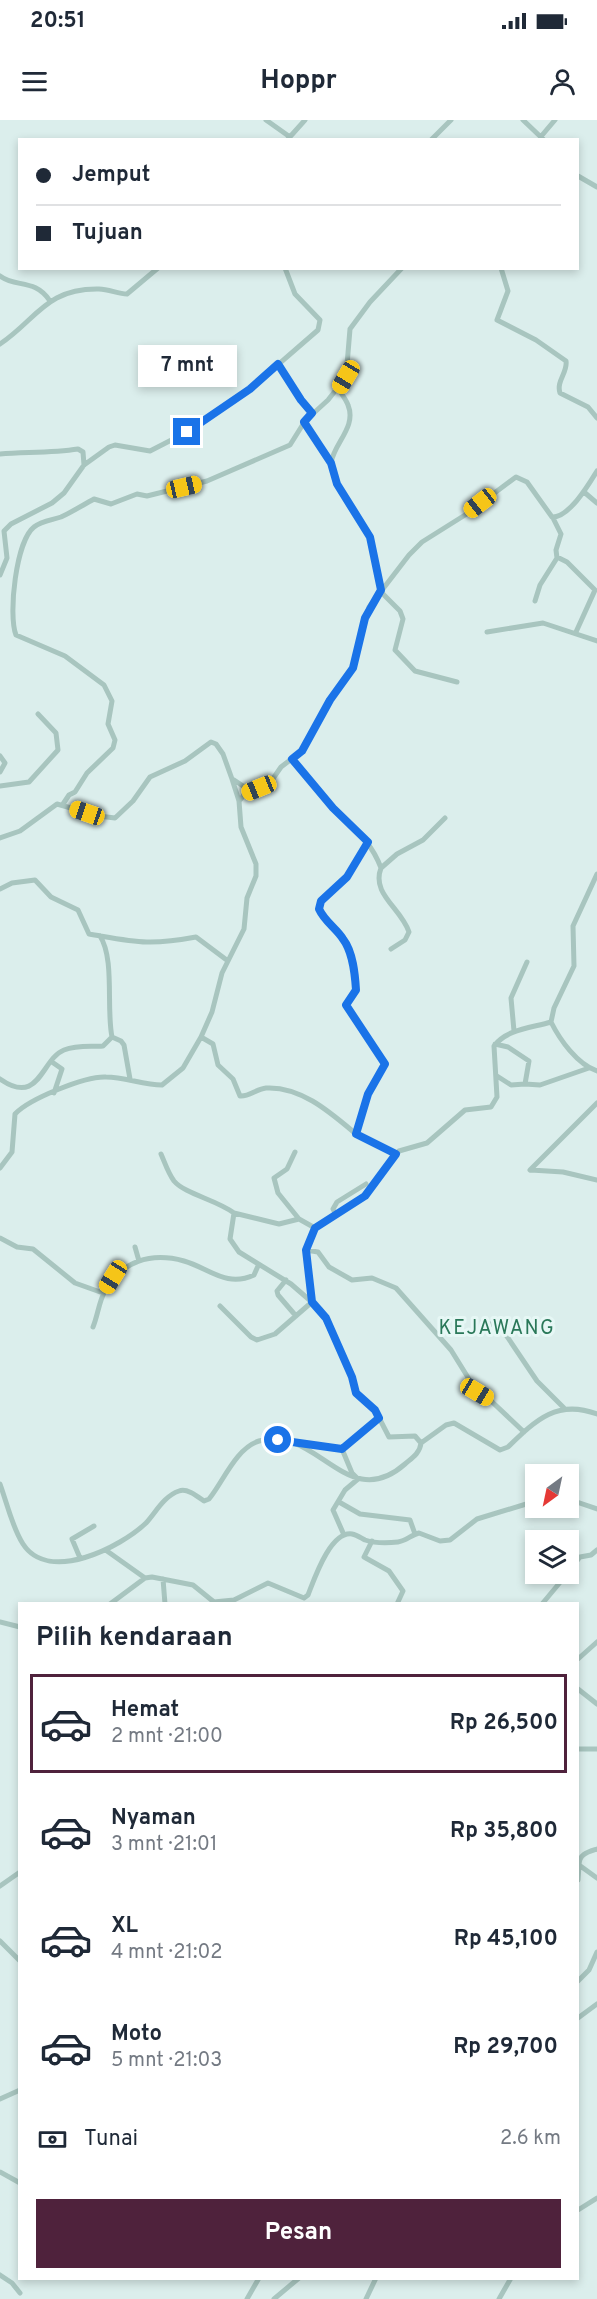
<!DOCTYPE html>
<html lang="id">
<meta charset="utf-8">
<style>
:root{--surface:#fff;--page:#f2f2f3;--text:#1f2937;--muted:#747a83;--line:#e0e1e3;--accent:#4f223c}
body{margin:0;font-family:Overpass,sans-serif;background:var(--page);color:var(--text);height:100vh;display:flex;flex-direction:column;font-size:22px;white-space:nowrap}
*{box-sizing:border-box;margin:0}
p{font-size:20px;color:var(--muted)}
.icon{flex:none;width:33px;height:33px;fill:none;stroke:currentColor;stroke-width:2;stroke-linecap:round;stroke-linejoin:round}
.map{position:relative;flex:1;overflow:hidden}
.panel{position:absolute;left:18px;top:1482px;width:561px;height:678px;display:flex;flex-direction:column;background:var(--surface);border-radius:0px;box-shadow:0 3px 9px #0003}
.panel>*{flex:none}
.guide{position:absolute;left:18px;top:18px;width:561px;height:132px;border-radius:0px;box-shadow:0 3px 9px #0003;display:grid;align-content:center;height:132px;padding:0 18px;background:var(--surface)}
.needle{width:39px;rotate:213deg}
.fabs{position:absolute;left:525px;top:1344px;display:grid;gap:12px}
.fabs a{display:grid;place-items:center;width:54px;height:54px;border-radius:0px;background:var(--surface);box-shadow:0 3px 9px #0003;font-size:30px}
.end{position:absolute;width:27px;height:27px;margin:-14px;border:8px solid #1a73e8;background:#fff;box-shadow:0 0 0 3px #fff}
.from{border-radius:50%}
.bubble{position:absolute;height:42px;border-radius:0px;background:var(--surface);box-shadow:0 3px 9px #0003;font-size:20px;font-weight:700;line-height:42px;text-align:center}
.car{position:absolute;width:18px;height:36px;margin:-18px -9px;border-radius:8px;box-shadow:0 0 4px 2px #0007;background:linear-gradient(#f5c518 24%,#345 0 40%,#f5c518 0 76%,#345 0 86%,#f5c518 0)}
.guide b{display:flex;align-items:center;gap:21px;height:57px;font-size:22px}
.guide b+b{border-top:2px solid var(--line)}
.guide i{width:15px;height:15px;background:var(--text)}
ul{padding:0;list-style:none}
li{display:flex;align-items:center;gap:18px;height:99px;margin:0 12px 9px;padding:0 6px;border:3px solid transparent;border-radius:0px}
li div{flex:1}
li b{display:block;font-size:22px}
li em{font-style:normal;font-weight:700}
li.on{border-color:var(--accent)}
li>.icon{width:54px;height:54px;stroke-width:1.5}
h2{padding:0 18px;font-size:27px;line-height:72px}
.pay{display:flex;align-items:center;gap:15px;height:66px;padding:0 18px;font-size:22px}
.pay p{margin-inline-start:auto}
.primary-button{display:flex;gap:12px;margin-top:auto;padding:12px 18px}
.primary-button a{flex:1;height:69px;border-radius:0px;background:var(--accent);color:#fff;font-size:24px;font-weight:700;line-height:69px;text-align:center}
.status{display:flex;justify-content:space-between;align-items:center;height:42px;padding:0 30px;background:var(--surface);direction:ltr}
.status svg{height:16px;fill:currentColor}
header{display:flex;justify-content:space-between;align-items:center;height:78px;padding:0 18px;background:var(--surface);font-size:27px;font-weight:700}
.map>svg:first-child{display:block}
.lines{fill:none;stroke-linecap:round;stroke-linejoin:round}
.minor{stroke:#a8c5bf;stroke-width:5}
.route{stroke:#1a73e8;stroke-width:8}
.labels{text-anchor:middle;dominant-baseline:central;stroke-width:6;stroke-linejoin:round;paint-order:stroke}
.quarter-label{font-size:20px;letter-spacing:1.5px;fill:#2a7859;stroke:#e6f7f5}
</style>
<div class="status"><b>20:51</b><svg viewBox="0 0 49 12"><path d="M0 12V9h3v3zM5 12V6h3v6zM10 12V3h3v9zM15 12V0h3v12zM26 1h20v11H26zM47 4h2v5h-2z"/></svg></div>
<header><svg class="icon" aria-label="menu" viewBox="0 0 24 24"><path d="M4 6h16M4 12h16M4 18h16"/></svg>Hoppr<svg class="icon" aria-label="person" viewBox="0 0 24 24"><circle cx="12" cy="8" r="4"/><path d="M4 21q1-7 8-7t8 7"/></svg></header>
<div class="map">
<svg width="597" height="2179" viewBox="0 0 597 2179">
<rect width="100%" height="100%" fill="#dbeeec"/>
<g class="lines">
<path class="minor" d="M266,0L290,17
M523,0L544,20
M288,19L305,0
M431,20L451,0
M538,20L555,0
M578,56L597,67
M501,148L508,171L497,200L536,220L566,241C568,252 556,261 560,273L588,287L597,298
M0,156C15,168 35,158 50,181
M0,224C37,199 46,168 99,169C109,169 118,174 127,174L158,148
M278,244L301,280L312,293
M304,302L331,343L337,364L370,417L383,474L400,491L403,499L395,530L415,551L457,562
M0,334C26,332 52,333 78,329L83,332L84,345
M331,343C334,323 357,307 348,285C346,279 341,274 339,269
M584,372L597,383
M557,437L567,442L595,470L576,512
M0,455L7,438L4,411L11,404L52,383L64,373L84,345L109,327L115,325L150,331L187,312L250,269L318,210L320,200L295,174L285,148
M535,481L540,465L557,438L556,430L561,414L553,398
M487,512L543,503L597,521
M0,636L5,643L0,652
M292,639C306,656 319,674 335,690C354,709 371,721 381,748C371,774 401,788 409,812L405,820L391,829
M234,660L246,668H255
M0,666L29,662L58,630L56,613L38,594
M239,681L245,674L270,663L281,647L302,631L330,580L353,548L369,487L409,435L422,422L465,395L516,357L527,362L552,397C569,398 589,364 597,351
M63,684L69,675L75,672L87,653L113,628L115,620L108,604L112,581L104,565L65,536L16,515C8,495 16,421 34,407C41,401 52,400 61,397C72,392 83,385 94,379L111,384L137,374L147,376L207,361L290,325L305,301L328,280L346,257L350,209L370,182L402,148
M0,718L20,711L57,684L99,696L115,698L133,681L150,657L185,641L211,622L216,624L223,634L232,659L239,681L241,707L256,744V756L247,778L244,809L222,853L212,892L201,917L183,948L162,965C143,965 125,957 106,957C85,956 29,979 15,994L12,1032L0,1048
M368,722L347,757L321,781L319,789C325,802 336,808 343,819C353,832 355,854 356,870L346,885L385,944L368,974L356,1014L396,1034
M381,748L397,734L423,720L445,698
M597,754L573,806L574,846L554,888L551,902C560,920 577,944 597,951
M0,769L12,763L35,760L51,777L78,790L89,814C136,822 148,826 196,817L228,841
M100,816C115,839 106,888 112,917
M514,911L511,878L527,842
M201,917L213,924L218,945L233,959L240,976C249,977 256,969 266,968C301,966 331,993 356,1014
M495,924L508,927L529,941L525,964L540,965L589,948
M52,942L62,949L54,973
M497,956L511,965L525,964
M0,959C40,987 41,939 64,930C77,925 90,927 103,926L112,917L121,921L124,925L130,959
M295,1032L287,1049L274,1058L278,1073L299,1099
M161,1034C165,1043 168,1053 174,1061C185,1074 217,1080 234,1093
M530,1050L597,983
M531,1050L563,1052L597,1060
M336,1095L333,1089L337,1082L366,1064
M315,1108L299,1099L279,1104L234,1093L230,1119L239,1132L291,1164L321,1190L352,1257L356,1273L375,1290L389,1317L415,1316L421,1323L446,1305L454,1303L500,1330L508,1327C536,1300 557,1279 597,1294
M0,1118L17,1127L33,1129L75,1163L103,1173
M135,1127L139,1141
M306,1130L318,1132L329,1147L352,1160L372,1158L396,1168L451,1230L477,1272L489,1279L524,1312
M286,1160L277,1171L278,1175L296,1196
M220,1186L251,1217L257,1220L275,1214L312,1182L306,1130L315,1108L365,1076L399,1031L427,1023L465,990L491,987L497,977L494,926C507,909 531,908 551,902
M483,1201L502,1209L537,1261L564,1288
M93,1207C98,1195 99,1181 105,1171C121,1141 151,1132 184,1141C209,1148 226,1168 254,1155L258,1146
M306,1325L342,1329L352,1353L358,1359L345,1370L333,1390L344,1415
M342,1329L379,1298
M0,1364C7,1383 12,1407 23,1424C49,1464 121,1427 146,1403C156,1392 164,1376 179,1371C187,1368 197,1376 204,1381L209,1379C223,1362 236,1328 259,1321C317,1304 347,1395 405,1344C412,1338 420,1333 421,1323
M568,1379L597,1389
M339,1382L360,1394L410,1400L415,1414
M372,1421L364,1437L389,1451L403,1471L397,1484
M107,1431L145,1458
M80,1438L72,1419L94,1406
M568,1452L580,1437L591,1435L597,1430
M163,1459L165,1484
M110,1484L145,1458L152,1457L193,1465L214,1482L234,1480L268,1463L304,1478L308,1475C314,1460 330,1411 352,1414C357,1415 361,1418 365,1420C374,1423 389,1423 398,1422C406,1421 411,1415 419,1413L440,1421L450,1420L477,1399L536,1381
M542,1484L567,1454
M0,1502L20,1507
M578,1539L597,1522
M578,1569L597,1584
M578,1629H597
M597,1729C588,1732 579,1734 579,1745L597,1758
M578,1760L579,1745
M0,1766L20,1752
M0,1821L20,1841
M578,1861L589,1850L597,1832
M578,1898L597,1884
M0,1979L20,1970
M0,2052L20,2063
M578,2090L597,2078
M0,2155L12,2163L20,2173
M247,2179L259,2158
M274,2179L299,2158
M366,2179L376,2158
M499,2179L511,2158"/>
</g>
<g class="lines">
<path class="route" d="M187,312L250,269L278,244L301,280L312,293L304,302L331,343L337,364L370,417L381,470L365,498L353,548L330,580L302,631L292,639L333,688L368,722L347,757L321,781L319,789C325,802 336,808 343,819C353,832 355,854 356,870L346,885L385,944L368,974L356,1014L396,1034L365,1076L315,1108L306,1130L312,1182L326,1198L352,1257L356,1273L375,1290L379,1298L342,1329L278,1320"/>
</g>
<g class="labels">
<g class="quarter-label">
<text x="497" y="1209">KEJAWANG</text>
</g>
</g>
</svg>
<div class="fabs">
<a><svg class="needle" viewBox="-14 -14 28 28"><path d="M0-13l5 13h-10z" fill="#e53935"/><path d="M0 13l5-13h-10z" fill="#747a83"/></svg></a>
<a><svg class="icon" aria-label="layers" viewBox="0 0 24 24"><path d="M12 4l9 5-9 5-9-5zM3 14l9 5 9-5"/></svg></a>
</div>
<i class="end from" style="left:278px;top:1320px"></i>
<i class="end" style="left:187px;top:312px"></i>
<div class="bubble" style="left:138px;top:225px;width:99px">7 mnt</div>
<i class="car" style="left:346px;top:257px;rotate:211deg"></i>
<i class="car" style="left:184px;top:367px;rotate:77deg"></i>
<i class="car" style="left:480px;top:383px;rotate:232deg"></i>
<i class="car" style="left:259px;top:668px;rotate:248deg"></i>
<i class="car" style="left:87px;top:693px;rotate:289deg"></i>
<i class="car" style="left:113px;top:1157px;rotate:212deg"></i>
<i class="car" style="left:477px;top:1272px;rotate:121deg"></i>
<div class="guide">
<b><i class="from"></i>Jemput</b>
<b><i></i>Tujuan</b>
</div>
<section class="panel">
<h2>Pilih kendaraan</h2>
<ul>
<li class="on"><svg class="icon" aria-label="car" viewBox="0 0 24 24"><path d="M5 17H2v-5l4-1 3-4h7l3 4 3 1v5h-3M9 17h6M6 11h13"/><circle cx="7" cy="17" r="2"/><circle cx="17" cy="17" r="2"/></svg><div><b>Hemat</b><p>2 mnt · 21:00</p></div><em>Rp 26,500</em></li>
<li><svg class="icon" aria-label="car" viewBox="0 0 24 24"><path d="M5 17H2v-5l4-1 3-4h7l3 4 3 1v5h-3M9 17h6M6 11h13"/><circle cx="7" cy="17" r="2"/><circle cx="17" cy="17" r="2"/></svg><div><b>Nyaman</b><p>3 mnt · 21:01</p></div><em>Rp 35,800</em></li>
<li><svg class="icon" aria-label="car" viewBox="0 0 24 24"><path d="M5 17H2v-5l4-1 3-4h7l3 4 3 1v5h-3M9 17h6M6 11h13"/><circle cx="7" cy="17" r="2"/><circle cx="17" cy="17" r="2"/></svg><div><b>XL</b><p>4 mnt · 21:02</p></div><em>Rp 45,100</em></li>
<li><svg class="icon" aria-label="car" viewBox="0 0 24 24"><path d="M5 17H2v-5l4-1 3-4h7l3 4 3 1v5h-3M9 17h6M6 11h13"/><circle cx="7" cy="17" r="2"/><circle cx="17" cy="17" r="2"/></svg><div><b>Moto</b><p>5 mnt · 21:03</p></div><em>Rp 29,700</em></li>
</ul>
<div class="pay"><svg class="icon" aria-label="cash" viewBox="0 0 24 24"><path d="M3 7h18v10H3z"/><circle cx="12" cy="12" r="2"/></svg>Tunai<p>2.6 km</p></div>
<div class="primary-button"><a>Pesan</a></div>
</section>
</div>
